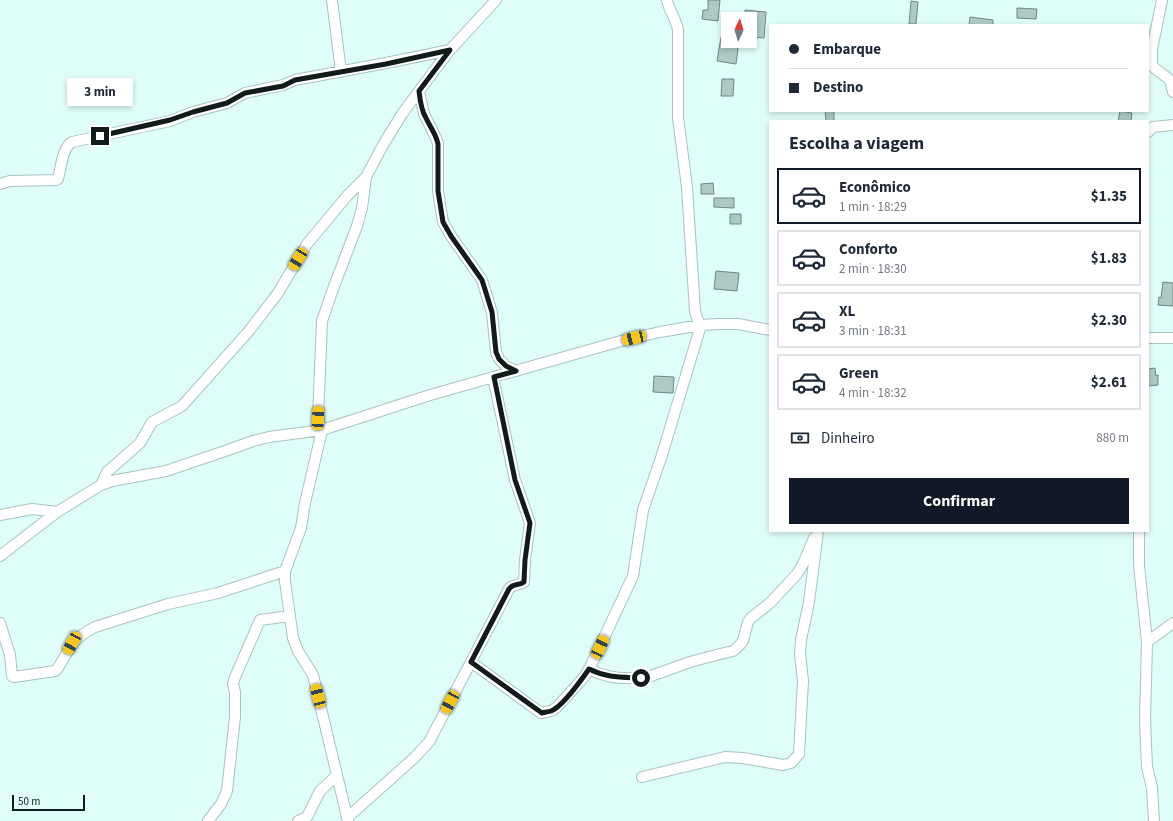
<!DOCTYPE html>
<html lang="pt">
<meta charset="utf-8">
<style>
:root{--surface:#fff;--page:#f2f2f3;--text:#1f2937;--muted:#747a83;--line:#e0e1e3;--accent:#111827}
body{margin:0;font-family:"Source Sans 3",sans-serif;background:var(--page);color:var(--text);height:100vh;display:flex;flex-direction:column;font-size:15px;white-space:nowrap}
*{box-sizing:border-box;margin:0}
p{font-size:13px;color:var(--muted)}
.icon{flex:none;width:22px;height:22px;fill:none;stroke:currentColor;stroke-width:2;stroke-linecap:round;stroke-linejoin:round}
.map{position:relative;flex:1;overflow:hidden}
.side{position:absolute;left:769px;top:120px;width:380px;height:412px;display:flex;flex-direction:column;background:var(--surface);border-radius:0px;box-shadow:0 2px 6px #0003}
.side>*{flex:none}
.hud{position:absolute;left:769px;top:24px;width:380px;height:88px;border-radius:0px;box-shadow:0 2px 6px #0003;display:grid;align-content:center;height:88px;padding:0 20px;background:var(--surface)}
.needle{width:26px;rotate:4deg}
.buttons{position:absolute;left:721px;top:12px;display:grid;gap:8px}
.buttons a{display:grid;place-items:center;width:36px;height:36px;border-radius:0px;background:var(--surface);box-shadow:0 2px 6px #0003;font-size:20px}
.scale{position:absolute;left:12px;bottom:10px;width:73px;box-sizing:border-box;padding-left:4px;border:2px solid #101b1a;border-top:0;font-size:11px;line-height:14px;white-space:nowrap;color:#101b1a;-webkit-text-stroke:3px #dffdf9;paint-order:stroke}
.end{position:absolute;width:18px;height:18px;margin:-9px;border:5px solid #101b1a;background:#fff;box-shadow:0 0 0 2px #fff}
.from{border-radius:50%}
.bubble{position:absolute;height:28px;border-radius:0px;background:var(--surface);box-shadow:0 2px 6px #0003;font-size:13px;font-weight:700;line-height:28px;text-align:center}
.car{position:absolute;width:12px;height:24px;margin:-12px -6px;border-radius:5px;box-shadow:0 0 3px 1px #0007;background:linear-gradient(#f5c518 24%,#345 0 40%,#f5c518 0 76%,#345 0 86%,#f5c518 0)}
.hud b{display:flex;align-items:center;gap:14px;height:38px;font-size:15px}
.hud b+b{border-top:1px solid var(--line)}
.hud i{width:10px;height:10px;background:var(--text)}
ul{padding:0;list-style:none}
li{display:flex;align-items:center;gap:12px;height:56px;margin:0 8px 6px;padding:0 12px;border:2px solid var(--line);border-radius:0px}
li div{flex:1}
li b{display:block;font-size:15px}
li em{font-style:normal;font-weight:700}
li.on{border-color:var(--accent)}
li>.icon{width:36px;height:36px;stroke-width:1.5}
h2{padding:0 20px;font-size:18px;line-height:48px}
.pay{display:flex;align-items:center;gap:10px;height:44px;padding:0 20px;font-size:15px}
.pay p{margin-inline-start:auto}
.cta{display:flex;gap:8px;margin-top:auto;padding:8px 20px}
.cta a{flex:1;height:46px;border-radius:0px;background:var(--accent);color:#fff;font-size:16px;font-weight:700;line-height:46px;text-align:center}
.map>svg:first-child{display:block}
.building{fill:#acc9c6;stroke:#6c8784}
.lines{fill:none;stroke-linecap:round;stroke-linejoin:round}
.street-casing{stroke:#a6c3c0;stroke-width:12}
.street{stroke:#fff;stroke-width:10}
.route{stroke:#101b1a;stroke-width:5}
</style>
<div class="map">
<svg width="1173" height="821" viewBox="0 0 1173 821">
<rect width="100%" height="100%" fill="#dffdf9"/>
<path class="building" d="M708,0H720L718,21L702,19L703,10H708Z
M911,1L918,2L916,24H909Z
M1017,8L1037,9L1036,19L1017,18Z
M745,10L766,12L764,38L750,37V19H745Z
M970,17L993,20V25H969Z
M721,37L728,39V41H739L736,64L717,61Z
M722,79H734L733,96H721Z
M825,111H834V121H826Z
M1120,111L1132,113L1131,121H1118Z
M713,183L714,194H701V184Z
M714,198H734V208L714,207Z
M730,214H741V224H730Z
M716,271L739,273L737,291L714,289Z
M1163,282L1173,283V306L1158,305L1159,297L1161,298Z
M1155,368L1156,376L1158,375V385L1148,386V369Z
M654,376L674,377L673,393L653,392Z"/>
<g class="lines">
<defs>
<path id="street" d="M332,0L341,72
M1162,0L1152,49V66L1170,80L1173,92
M419,91L424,114L436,138L438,144V191L443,222L451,236L482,280L492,313L496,352L499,359L506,366L516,371
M1148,132L1153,127L1173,125
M0,184L10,181L56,180L58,179C61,168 62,148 72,142L170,121L193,112L227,103L245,93L283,85L295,80L386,63L450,50
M1148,338H1173
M101,485L107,472L140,443L152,422L182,406L249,331L278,293L307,244L347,196L366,177L383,145L402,114L419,91L450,50L496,0
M0,515L32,509L57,512
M1139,531V565L1147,642L1145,720L1147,767L1152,788L1154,821
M0,556L57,512L101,485L112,481L166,471L228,450L253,441L269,437L322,430L430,395L621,341L660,332L701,325L718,324H738L770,330
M0,623L10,655L12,676L14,677L55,671L58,668C70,648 73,638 95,627L168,604L218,593L285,571
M1147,642L1173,623
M471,662L541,713L551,711L557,707L585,676L593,661L633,576L643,510L662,455L701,325L698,321L695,311L687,187L678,118V30C676,18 669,11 667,0
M589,669C608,679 631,680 651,676L690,662L720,654L733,651L739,646L743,641L748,622L751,618L770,603L797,574L803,564L814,538
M642,777L725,757L743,758L783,765L791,763L799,754L803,681L800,654L801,640L809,602L818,531
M347,818L414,758L429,742L509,589C513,583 519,586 524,582L525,560L530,523L515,480L493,377
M208,821L221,804L227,791L235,717V692L233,684L235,677L260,620L290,616
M298,821L307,817L320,791L337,775
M348,821L313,675L298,651L293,638L285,581V571L301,528L305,503L322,430L318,418L322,321L333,289L357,226L362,208L366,177"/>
</defs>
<use href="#street" class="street-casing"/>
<use href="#street" class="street"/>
</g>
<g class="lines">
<path class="route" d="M100,136L170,120L193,112L227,103L245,93L283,86L295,80L386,64L450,50L419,91C420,100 421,110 426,118C430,127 436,134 438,144V191L443,222L451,236L482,280L492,312L496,352L499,359L506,366L516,371L494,377L515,480L530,523L525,560L524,582C519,586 513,583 509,589L471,662L542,713C544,712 548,712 551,711C562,707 582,679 589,669C607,678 621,677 641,678"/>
</g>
</svg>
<div class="buttons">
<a><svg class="needle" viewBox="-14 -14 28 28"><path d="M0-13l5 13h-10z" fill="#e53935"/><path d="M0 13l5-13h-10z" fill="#747a83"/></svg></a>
</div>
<div class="scale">50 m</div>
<i class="end from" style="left:641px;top:678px"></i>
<i class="end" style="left:100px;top:136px"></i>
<div class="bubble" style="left:67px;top:78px;width:66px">3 min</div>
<i class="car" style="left:298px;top:259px;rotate:211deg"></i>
<i class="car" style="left:634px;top:338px;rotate:257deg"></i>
<i class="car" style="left:318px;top:418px;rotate:2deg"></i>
<i class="car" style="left:72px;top:643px;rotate:209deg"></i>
<i class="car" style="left:600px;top:647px;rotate:25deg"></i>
<i class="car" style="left:318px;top:696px;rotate:346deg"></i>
<i class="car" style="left:450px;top:702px;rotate:208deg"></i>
<div class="hud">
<b><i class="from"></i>Embarque</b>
<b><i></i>Destino</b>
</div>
<section class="side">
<h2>Escolha a viagem</h2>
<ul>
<li class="on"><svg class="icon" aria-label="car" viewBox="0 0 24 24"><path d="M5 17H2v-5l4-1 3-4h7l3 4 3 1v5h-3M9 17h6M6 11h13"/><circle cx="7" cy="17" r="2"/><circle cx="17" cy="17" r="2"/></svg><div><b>Econômico</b><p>1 min · 18:29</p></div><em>$1.35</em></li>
<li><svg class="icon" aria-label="car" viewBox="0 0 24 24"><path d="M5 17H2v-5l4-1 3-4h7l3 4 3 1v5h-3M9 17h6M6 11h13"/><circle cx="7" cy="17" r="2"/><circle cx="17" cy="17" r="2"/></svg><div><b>Conforto</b><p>2 min · 18:30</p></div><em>$1.83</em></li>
<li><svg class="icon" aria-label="car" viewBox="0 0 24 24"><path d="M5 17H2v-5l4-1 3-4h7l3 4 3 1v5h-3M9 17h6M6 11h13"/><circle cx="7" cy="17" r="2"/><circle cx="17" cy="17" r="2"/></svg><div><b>XL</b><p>3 min · 18:31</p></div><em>$2.30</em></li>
<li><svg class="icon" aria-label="car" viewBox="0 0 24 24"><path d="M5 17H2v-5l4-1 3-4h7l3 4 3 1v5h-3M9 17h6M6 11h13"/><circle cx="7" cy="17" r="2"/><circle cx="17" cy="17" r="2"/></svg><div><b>Green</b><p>4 min · 18:32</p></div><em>$2.61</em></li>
</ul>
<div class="pay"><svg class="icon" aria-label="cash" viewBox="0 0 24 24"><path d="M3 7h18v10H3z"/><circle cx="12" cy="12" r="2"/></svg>Dinheiro<p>880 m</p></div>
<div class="cta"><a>Confirmar</a></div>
</section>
</div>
